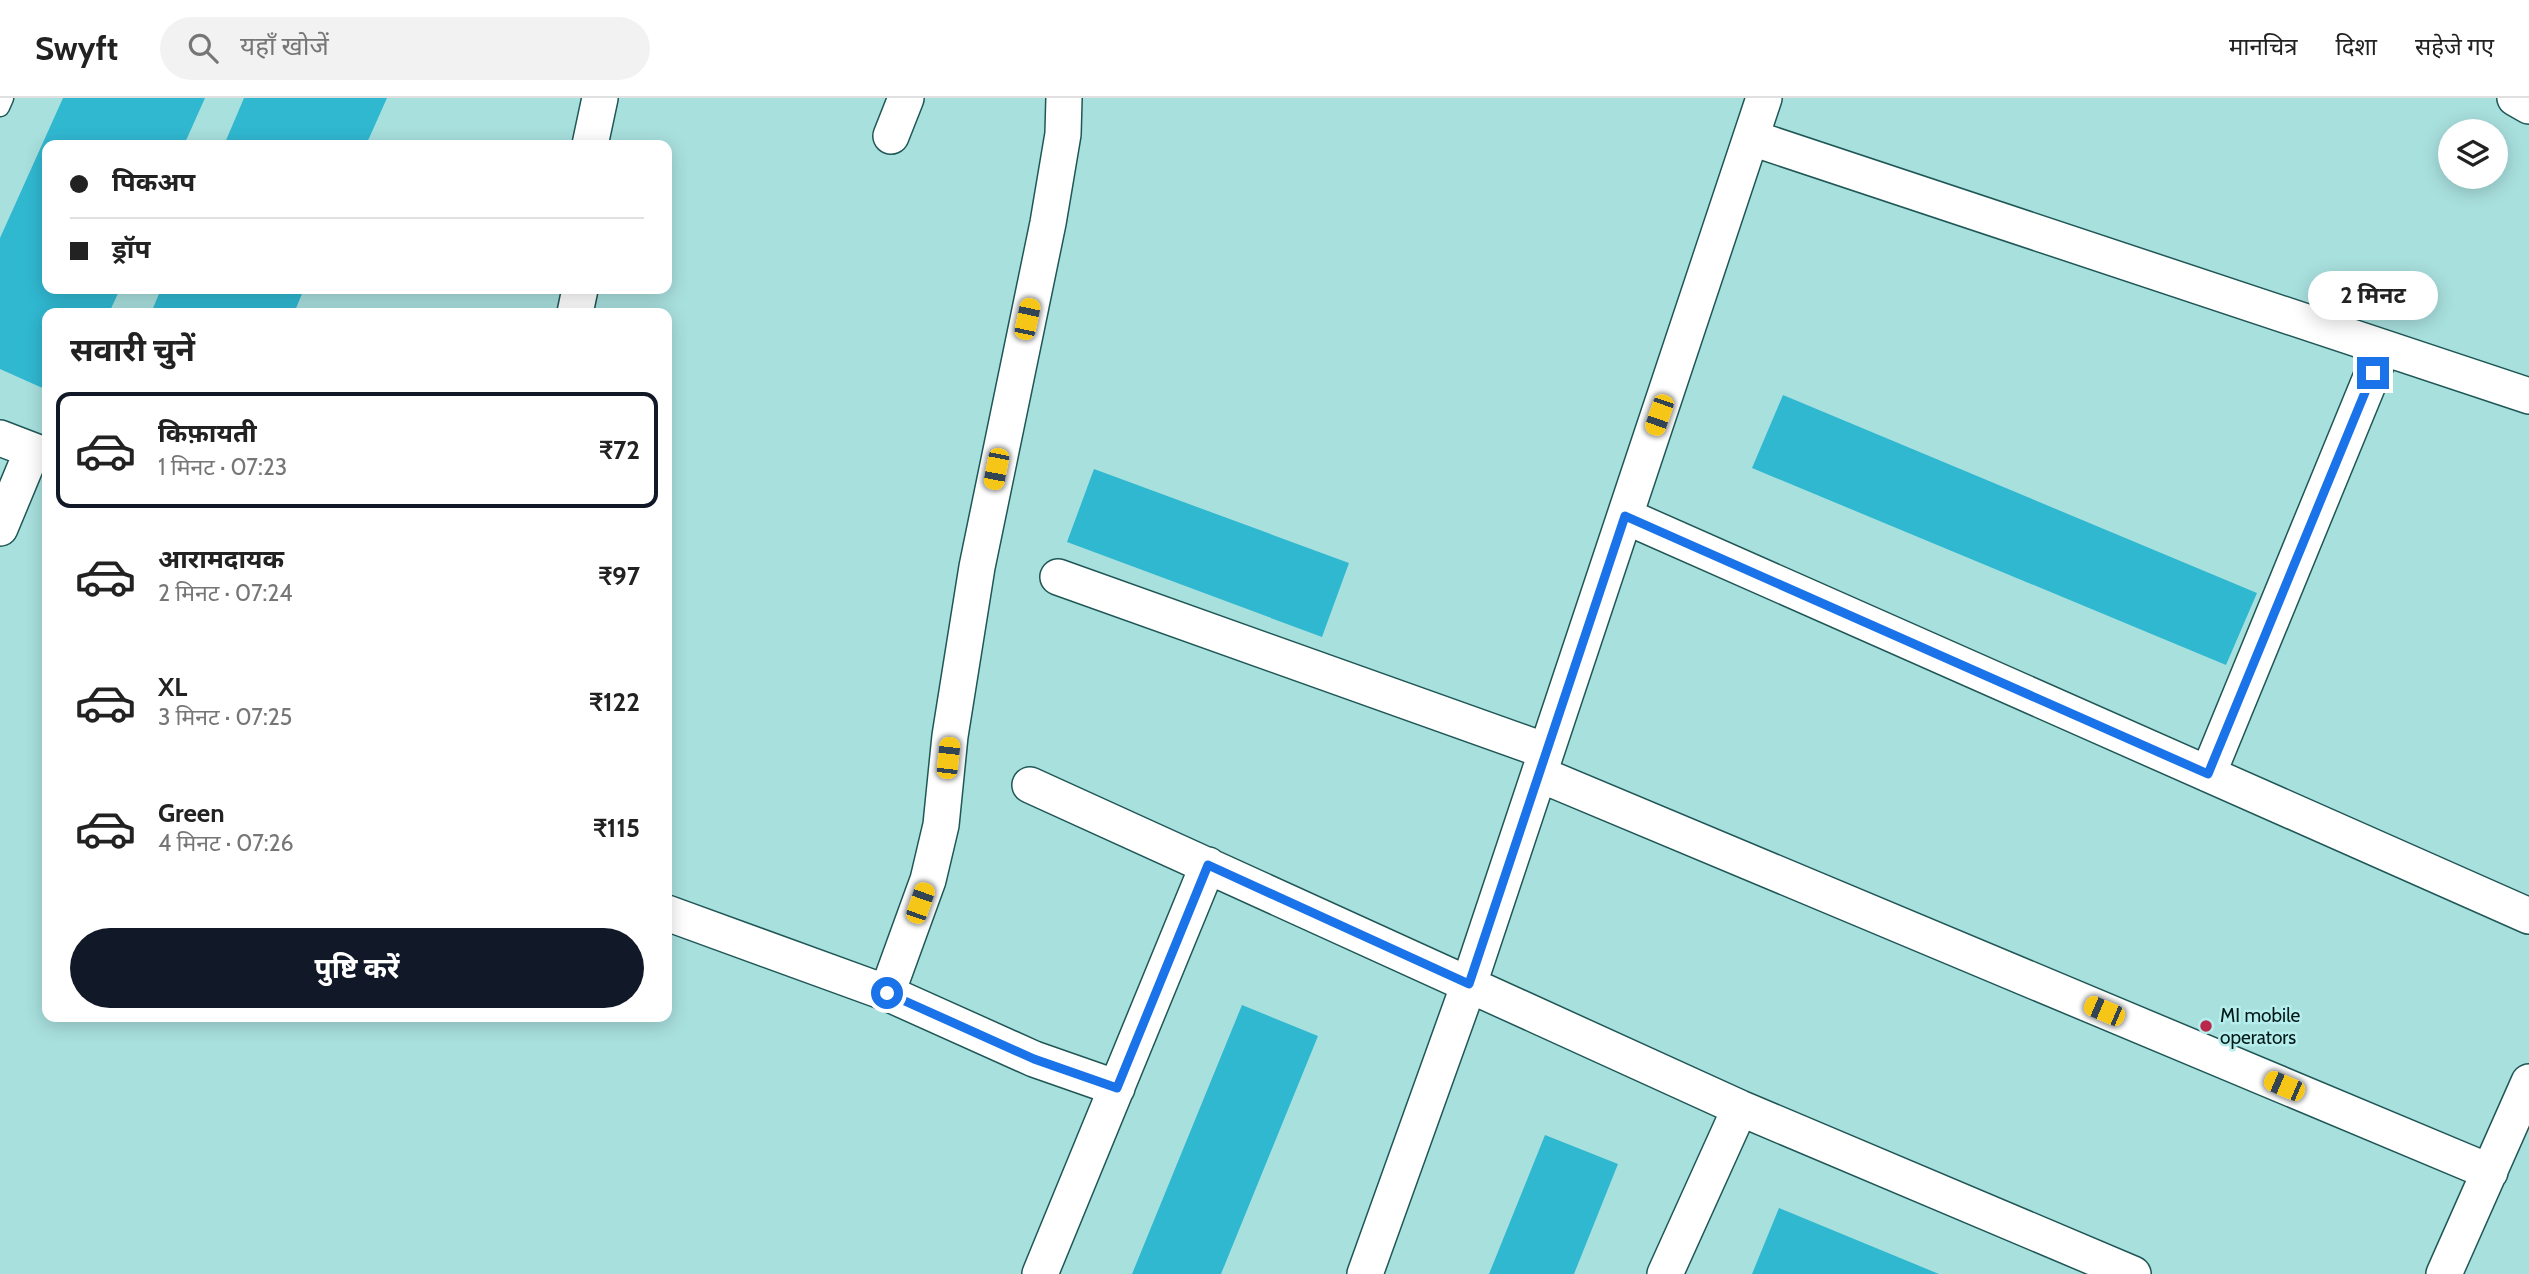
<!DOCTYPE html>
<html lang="hi">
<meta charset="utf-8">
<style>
:root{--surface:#fff;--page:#f2f2f2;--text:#222;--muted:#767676;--line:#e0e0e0;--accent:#111827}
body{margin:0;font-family:Cabin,"Noto Sans Devanagari",sans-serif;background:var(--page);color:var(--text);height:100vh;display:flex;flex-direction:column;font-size:26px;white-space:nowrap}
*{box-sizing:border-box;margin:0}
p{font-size:23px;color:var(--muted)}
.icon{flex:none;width:38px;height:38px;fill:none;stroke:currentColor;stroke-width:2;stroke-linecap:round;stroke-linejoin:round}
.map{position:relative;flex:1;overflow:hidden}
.sheet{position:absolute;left:42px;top:210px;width:630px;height:714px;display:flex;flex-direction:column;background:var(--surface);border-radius:14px;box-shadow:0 4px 18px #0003}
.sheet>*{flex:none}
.banner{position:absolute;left:42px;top:42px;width:630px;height:154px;border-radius:14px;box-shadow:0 4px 18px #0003;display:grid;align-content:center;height:154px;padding:0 28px;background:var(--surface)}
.fabs{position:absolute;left:2438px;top:21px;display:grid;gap:14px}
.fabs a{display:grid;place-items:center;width:70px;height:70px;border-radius:50%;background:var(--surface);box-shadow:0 4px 18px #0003;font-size:35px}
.end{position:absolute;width:32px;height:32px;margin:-16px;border:9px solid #1a73e8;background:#fff;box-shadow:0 0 0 4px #fff}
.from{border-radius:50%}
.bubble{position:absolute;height:49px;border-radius:24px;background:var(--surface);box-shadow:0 4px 18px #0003;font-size:23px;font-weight:700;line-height:49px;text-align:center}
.car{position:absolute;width:21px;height:42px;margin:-21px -10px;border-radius:9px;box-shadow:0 0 5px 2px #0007;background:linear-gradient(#f5c518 24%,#345 0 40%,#f5c518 0 76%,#345 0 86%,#f5c518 0)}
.banner b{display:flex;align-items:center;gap:24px;height:66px;font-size:26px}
.banner b+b{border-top:2px solid var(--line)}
.banner i{width:18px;height:18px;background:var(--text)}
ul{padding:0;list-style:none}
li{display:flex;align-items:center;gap:21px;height:116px;margin:0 14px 10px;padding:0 14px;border:4px solid transparent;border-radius:14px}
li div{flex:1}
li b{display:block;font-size:26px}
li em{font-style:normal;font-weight:700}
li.current{border-color:var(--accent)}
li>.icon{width:63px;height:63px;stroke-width:1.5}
h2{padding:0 28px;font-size:32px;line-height:84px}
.cta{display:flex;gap:14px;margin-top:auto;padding:14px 28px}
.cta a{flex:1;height:80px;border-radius:42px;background:var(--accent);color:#fff;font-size:28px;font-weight:700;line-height:80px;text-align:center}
header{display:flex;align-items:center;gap:42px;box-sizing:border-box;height:98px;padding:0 35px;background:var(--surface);border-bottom:2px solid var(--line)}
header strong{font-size:33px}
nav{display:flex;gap:38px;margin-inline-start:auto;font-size:24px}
.search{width:490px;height:63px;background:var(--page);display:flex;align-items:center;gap:18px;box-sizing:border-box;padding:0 24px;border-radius:38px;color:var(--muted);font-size:26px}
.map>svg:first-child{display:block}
.building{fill:#30b8d1}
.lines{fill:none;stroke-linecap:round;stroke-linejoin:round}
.lane-casing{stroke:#1f5756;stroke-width:21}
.street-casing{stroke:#1f5756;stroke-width:38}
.lane{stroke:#fff;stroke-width:18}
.street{stroke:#fff;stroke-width:35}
.route{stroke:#1a73e8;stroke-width:9}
.poi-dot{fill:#b9284a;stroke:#b5eeec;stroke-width:2.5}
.labels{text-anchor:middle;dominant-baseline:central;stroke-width:5;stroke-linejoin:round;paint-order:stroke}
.poi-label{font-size:19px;fill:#031918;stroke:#b5eeec;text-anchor:start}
</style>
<header>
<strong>Swyft</strong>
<div class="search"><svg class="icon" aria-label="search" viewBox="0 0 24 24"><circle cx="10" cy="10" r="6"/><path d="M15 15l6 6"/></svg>यहाँ खोजें</div>
<nav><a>मानचित्र</a><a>दिशा</a><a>सहेजे गए</a></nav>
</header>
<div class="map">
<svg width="2529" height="1176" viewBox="0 0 2529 1176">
<rect width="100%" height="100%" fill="#a8e0de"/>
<path class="building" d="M63,0H205L184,47H47V191H120L109,215H47V292L0,271V140Z
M244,0H387L366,47H224Z
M161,191H304L294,215H151Z
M1783,297L2257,495L2226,567L1752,370Z
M1094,371L1349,465L1322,539L1067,444Z
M1242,907L1318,938L1221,1176H1132Z
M1545,1037L1618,1066L1574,1176H1489Z
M1779,1110L1939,1176H1752Z"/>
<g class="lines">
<defs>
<path id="lane" d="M0,9L4,0"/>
<path id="street" d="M2515,0L2529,8
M891,38L906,0
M1752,40L2529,298
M590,47L600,0
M575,215L580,191
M0,340L47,358
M1625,418L2529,818
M0,430L32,353
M1058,479L1546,653
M1539,676L2490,1074
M2208,676L2383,250
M1030,687L1740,1010L2133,1176
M667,815L887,895L1034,961L1117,990
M887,895L928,782L941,727L950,638L977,469L1048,125L1063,36L1064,0
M1040,1176L1208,767
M1365,1176L1469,886L1764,0
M1665,1176L1740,1010
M2444,1176L2529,984"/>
</defs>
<use href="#lane" class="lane-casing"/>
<use href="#street" class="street-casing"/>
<use href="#lane" class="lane"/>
<use href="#street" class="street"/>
</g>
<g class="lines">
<path class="route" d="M887,895L1034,961L1117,990L1208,767L1469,886L1625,418L2208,676L2373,275"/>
</g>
<circle class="poi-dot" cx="2206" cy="928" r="7"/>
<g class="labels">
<g class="poi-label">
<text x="2220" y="917">MI mobile<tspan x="2220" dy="22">operators</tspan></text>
</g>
</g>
</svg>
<div class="fabs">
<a><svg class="icon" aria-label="layers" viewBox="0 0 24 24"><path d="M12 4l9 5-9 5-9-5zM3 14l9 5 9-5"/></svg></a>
</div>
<i class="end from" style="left:887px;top:895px"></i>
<i class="end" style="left:2373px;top:275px"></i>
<div class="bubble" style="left:2308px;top:173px;width:130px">2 मिनट</div>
<i class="car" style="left:1027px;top:221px;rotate:12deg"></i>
<i class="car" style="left:1659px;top:317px;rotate:199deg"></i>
<i class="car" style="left:996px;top:371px;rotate:191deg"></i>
<i class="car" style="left:948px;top:660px;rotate:6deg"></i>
<i class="car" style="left:920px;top:805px;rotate:19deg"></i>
<i class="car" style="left:2104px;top:913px;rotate:293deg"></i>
<i class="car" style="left:2284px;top:988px;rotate:293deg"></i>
<div class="banner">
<b><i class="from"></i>पिकअप</b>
<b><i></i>ड्रॉप</b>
</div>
<section class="sheet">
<h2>सवारी चुनें</h2>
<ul>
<li class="current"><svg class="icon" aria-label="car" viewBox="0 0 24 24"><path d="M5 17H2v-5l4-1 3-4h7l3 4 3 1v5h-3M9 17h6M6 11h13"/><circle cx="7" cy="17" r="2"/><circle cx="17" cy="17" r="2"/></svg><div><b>किफ़ायती</b><p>1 मिनट · 07:23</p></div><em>₹72</em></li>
<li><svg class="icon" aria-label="car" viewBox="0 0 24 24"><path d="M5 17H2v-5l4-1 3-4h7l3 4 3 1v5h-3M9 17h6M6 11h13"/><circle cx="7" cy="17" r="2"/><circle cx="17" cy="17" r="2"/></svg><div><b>आरामदायक</b><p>2 मिनट · 07:24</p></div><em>₹97</em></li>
<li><svg class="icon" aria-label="car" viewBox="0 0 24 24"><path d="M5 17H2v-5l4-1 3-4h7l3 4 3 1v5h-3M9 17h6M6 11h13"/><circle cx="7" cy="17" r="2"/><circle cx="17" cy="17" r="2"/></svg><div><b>XL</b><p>3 मिनट · 07:25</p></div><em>₹122</em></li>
<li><svg class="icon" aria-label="car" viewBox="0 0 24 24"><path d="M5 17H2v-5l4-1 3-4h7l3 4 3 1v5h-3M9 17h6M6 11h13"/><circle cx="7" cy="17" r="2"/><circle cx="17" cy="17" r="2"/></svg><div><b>Green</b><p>4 मिनट · 07:26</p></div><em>₹115</em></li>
</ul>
<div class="cta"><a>पुष्टि करें</a></div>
</section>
</div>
